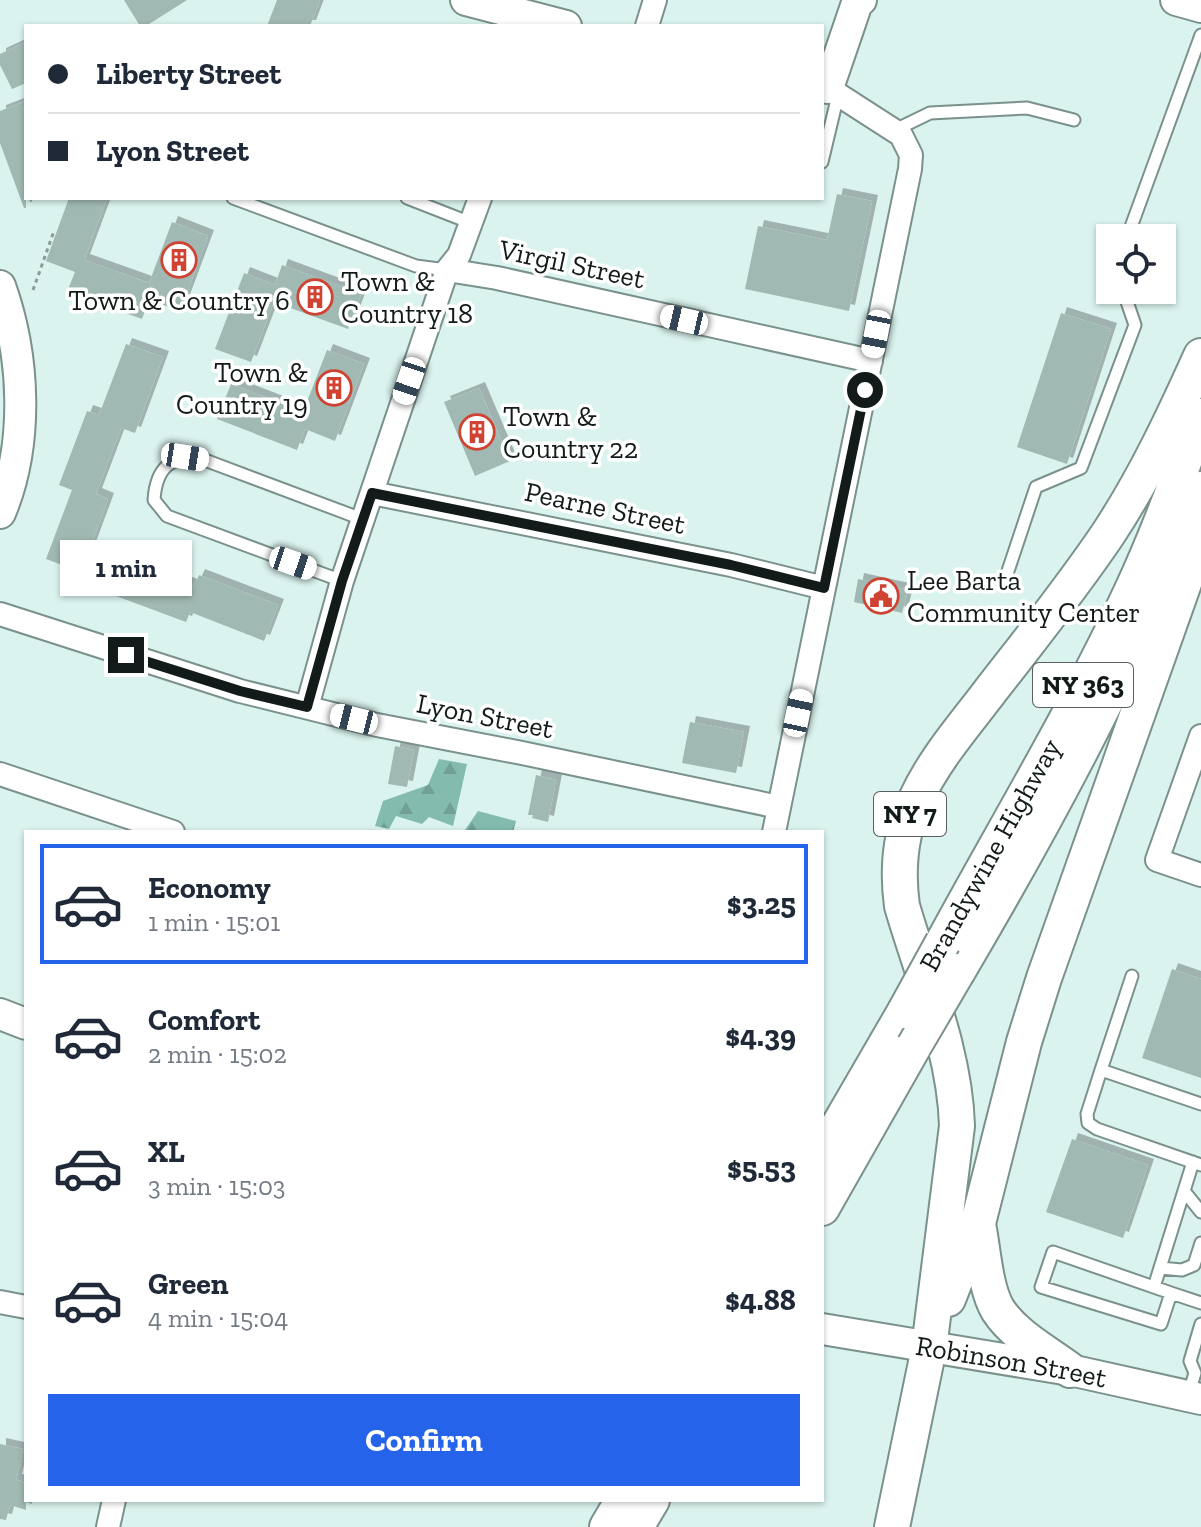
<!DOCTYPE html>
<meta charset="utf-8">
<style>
:root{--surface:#fff;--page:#f6f6f7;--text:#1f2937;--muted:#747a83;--line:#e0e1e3;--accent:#2563eb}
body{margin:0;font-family:"Zilla Slab",serif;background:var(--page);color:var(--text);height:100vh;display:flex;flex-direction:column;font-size:30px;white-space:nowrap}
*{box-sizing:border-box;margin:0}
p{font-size:26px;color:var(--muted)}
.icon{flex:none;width:44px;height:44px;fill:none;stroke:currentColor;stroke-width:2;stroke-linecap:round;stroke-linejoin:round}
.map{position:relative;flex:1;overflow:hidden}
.side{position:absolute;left:24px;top:830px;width:800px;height:672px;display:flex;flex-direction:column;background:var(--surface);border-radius:0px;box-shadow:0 2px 6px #0004}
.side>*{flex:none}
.hud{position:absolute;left:24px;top:24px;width:800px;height:176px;border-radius:0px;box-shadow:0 2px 6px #0004;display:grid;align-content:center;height:176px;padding:0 24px;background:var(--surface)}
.controls{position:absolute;left:1096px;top:224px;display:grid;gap:16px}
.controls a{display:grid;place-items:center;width:80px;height:80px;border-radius:0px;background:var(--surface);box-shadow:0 2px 6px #0004;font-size:40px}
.end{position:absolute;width:36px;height:36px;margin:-18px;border:10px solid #121b19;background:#fff;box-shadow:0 0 0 4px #fff}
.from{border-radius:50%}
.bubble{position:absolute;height:56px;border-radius:0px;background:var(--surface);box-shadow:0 2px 6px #0004;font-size:26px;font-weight:700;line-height:56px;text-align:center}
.car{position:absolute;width:24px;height:48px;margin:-24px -12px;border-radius:10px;box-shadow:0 0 6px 2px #0007;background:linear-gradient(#fff 24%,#345 0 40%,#fff 0 76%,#345 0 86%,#fff 0)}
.hud b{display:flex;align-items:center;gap:28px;height:76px;font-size:30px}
.hud b+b{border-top:2px solid var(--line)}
.hud i{width:20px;height:20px;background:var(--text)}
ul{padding:14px 0 0;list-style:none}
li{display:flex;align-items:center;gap:24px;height:120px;margin:0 16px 12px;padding:0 8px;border:4px solid transparent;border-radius:0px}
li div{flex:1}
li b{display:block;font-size:30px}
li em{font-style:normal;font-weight:700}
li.current{border-color:var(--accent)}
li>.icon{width:72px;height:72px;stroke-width:1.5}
.primary-button{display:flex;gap:16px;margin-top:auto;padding:16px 24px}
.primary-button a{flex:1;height:92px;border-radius:0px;background:var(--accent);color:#fff;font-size:32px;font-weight:700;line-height:92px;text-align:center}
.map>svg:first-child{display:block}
.forest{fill:url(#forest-firs)}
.building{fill:#a1b9b3;filter:url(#shadow)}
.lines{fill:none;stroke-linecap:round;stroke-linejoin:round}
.lane-casing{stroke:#7a918c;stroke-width:15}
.street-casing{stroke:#7a918c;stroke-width:26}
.secondary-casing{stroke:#7a918c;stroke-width:34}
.primary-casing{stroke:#7a918c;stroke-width:38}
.path{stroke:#899b97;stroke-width:3;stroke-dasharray:4 4;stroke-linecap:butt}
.lane{stroke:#fff;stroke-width:11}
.street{stroke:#fff;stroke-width:22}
.secondary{stroke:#fff;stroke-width:30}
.primary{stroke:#fff;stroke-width:34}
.primary-bridge-casing{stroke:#7a918c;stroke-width:38;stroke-linecap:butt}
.primary-bridge{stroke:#fff;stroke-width:34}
.route{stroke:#121b19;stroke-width:10}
.labels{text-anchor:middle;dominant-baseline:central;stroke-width:7;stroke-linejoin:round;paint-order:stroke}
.shield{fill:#fff;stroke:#595f5e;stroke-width:2}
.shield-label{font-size:26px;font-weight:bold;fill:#121b19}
.street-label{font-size:28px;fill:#121b19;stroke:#fff}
.poi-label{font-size:28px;fill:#121b19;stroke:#fff;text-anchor:start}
</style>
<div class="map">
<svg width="1201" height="1527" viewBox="0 0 1201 1527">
<defs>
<pattern id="forest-firs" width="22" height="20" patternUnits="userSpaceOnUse" patternTransform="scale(2)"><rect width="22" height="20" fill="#83bbaf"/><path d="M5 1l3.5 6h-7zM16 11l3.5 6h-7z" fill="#70a096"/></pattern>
<filter id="shadow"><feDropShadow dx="6" dy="-6" stdDeviation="0" flood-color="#0004"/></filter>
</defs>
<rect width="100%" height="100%" fill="#daf3ee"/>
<path class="forest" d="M439,759L467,764L453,826L429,817L422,824L396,816L389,829L375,826L383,801L428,785Z
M478,811L516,821L513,832H468L465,830Z"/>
<path class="building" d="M124,0H187L146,26H140Z
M277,0H320L310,26H267Z
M26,42V83L12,89L0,65V54Z
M26,101V208H24L0,143V111Z
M837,194L872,201L849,311L745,289L758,226L827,240Z
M69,198H107L84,260L149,283L172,222L208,236L180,311L149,300L142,319L67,292L75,272L46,261Z
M282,265L361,294L348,329L274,302L251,362L215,349L244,273L275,285Z
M1061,313L1111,329L1067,464L1017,447Z
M126,344L163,357L135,433L121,428L96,494L108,499L81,572L46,559L72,490L59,485L87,411L99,415Z
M327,350L364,364L335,441L305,429L297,450L217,419L231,384L303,412Z
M479,388L510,461L475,476L444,402Z
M121,558L194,586L199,575L278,605L264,641L190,612L186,622L108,593Z
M858,579L908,590L902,613L854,602Z
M690,722L744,732L736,773L682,763Z
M395,746L414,750L407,787L388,784Z
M536,775L556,780L548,822L532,818L533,815H528Z
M1172,969L1201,979V1078L1142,1058Z
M1072,1139L1148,1165L1123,1238L1046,1212Z
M0,1444L23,1449L16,1480L26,1482V1510L10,1505L6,1520L0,1519Z"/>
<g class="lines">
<defs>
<path id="lane" d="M895,130L930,113L1027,108L1074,120
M822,162L838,95
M233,198L416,266L447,270
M407,198L471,223
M1127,238L1201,35
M1007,574L1036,487L1081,468L1135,325L1123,290
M342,581L167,516L154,500C156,469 170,454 202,459L362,519
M1132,976L1101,1070L1201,1104
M1101,1070L1087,1114L1088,1123L1097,1129L1201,1165
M1184,1191L1201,1212
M1053,1252L1171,1293L1161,1324L1041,1287Z
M1160,1268L1182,1270L1194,1265L1201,1243
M1154,1287L1193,1162
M1171,1293L1201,1303
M1188,1396L1195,1373L1190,1361L1201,1324"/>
<path id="street" d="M647,26L655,0
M447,270L497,278L871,361
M372,493L731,565L824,588
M0,614L240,691L377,725L522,753L779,807
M307,707L342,581L447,270L459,255L480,198
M1201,736L1157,860L1201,875
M0,774L173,832
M774,832L910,169L911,155L901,135L828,88
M0,1302L26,1307
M108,1527L114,1500"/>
<g id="secondary">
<path d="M466,0L566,26"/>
<path d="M1176,0L1201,7"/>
<path d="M822,85L828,88L857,3L861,0"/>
<path d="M0,286C25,356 29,444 0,513"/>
<path d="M0,1014L26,1024"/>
<path id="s1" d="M822,1329L1070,1370L1201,1399"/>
</g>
<path id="primary" d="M943,942C1006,826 1075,712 1131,592C1158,535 1179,475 1201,416
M958,971C1050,815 1134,658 1201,489
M822,1154L905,1011
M822,1208L914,1046
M978,1224C983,1248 985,1289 998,1310C1015,1336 1046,1352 1070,1370
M948,1299L978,1223L1024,1042L1044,978L1201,535
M607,1527L623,1500
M636,1527L652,1500
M892,1527L929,1348L957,1126C955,1051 923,978 902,906C897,870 900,833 916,799C934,760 962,728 988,694C1029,641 1071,589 1108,534C1145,478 1174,416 1201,356"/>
</defs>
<use href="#lane" class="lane-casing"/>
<use href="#street" class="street-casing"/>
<use href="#secondary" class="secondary-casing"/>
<use href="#primary" class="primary-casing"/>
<path class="path" d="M33,290L54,231"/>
<use href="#lane" class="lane"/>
<use href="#street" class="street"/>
<use href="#secondary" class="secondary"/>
<use href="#primary" class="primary"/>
<defs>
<path id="primary-bridge" d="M905,1011L943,942
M914,1046L958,971"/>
</defs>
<use href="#primary-bridge" class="primary-bridge-casing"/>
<use href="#primary-bridge" class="primary-bridge"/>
</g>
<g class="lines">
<path class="route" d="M126,655L240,691L307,707L342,581L372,493L731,565L824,588L865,390"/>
</g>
<defs>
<symbol id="building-ring" viewBox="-11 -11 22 22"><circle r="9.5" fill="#fff" stroke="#d04332" stroke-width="1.5"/><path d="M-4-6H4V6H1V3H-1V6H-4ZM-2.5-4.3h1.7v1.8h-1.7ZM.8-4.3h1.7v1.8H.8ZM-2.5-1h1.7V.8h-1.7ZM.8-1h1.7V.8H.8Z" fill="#d04332"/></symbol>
<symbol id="civic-ring" viewBox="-11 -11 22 22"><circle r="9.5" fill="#fff" stroke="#d04332" stroke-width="1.5"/><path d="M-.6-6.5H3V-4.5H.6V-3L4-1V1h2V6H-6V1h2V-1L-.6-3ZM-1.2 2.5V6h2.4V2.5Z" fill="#d04332"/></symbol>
</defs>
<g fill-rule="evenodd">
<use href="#building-ring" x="159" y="240" width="40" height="40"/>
<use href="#building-ring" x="295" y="277" width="40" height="40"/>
<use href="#building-ring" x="314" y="368" width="40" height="40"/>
<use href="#building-ring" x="457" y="412" width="40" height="40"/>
<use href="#civic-ring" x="861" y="576" width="40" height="40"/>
</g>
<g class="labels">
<g class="shield">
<rect x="1033" y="663" width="100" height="44" rx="6"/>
<rect x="874" y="792" width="72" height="44" rx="6"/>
</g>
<g class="shield-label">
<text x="1083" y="685">NY 363</text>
<text x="910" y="814">NY 7</text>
</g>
<g class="street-label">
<text transform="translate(572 264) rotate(12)">Virgil Street</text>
<text transform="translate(605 508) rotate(12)">Pearne Street</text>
<text transform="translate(485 716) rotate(11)">Lyon Street</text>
<text transform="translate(990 855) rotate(-61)">Brandywine Highway</text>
<text stroke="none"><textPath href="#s1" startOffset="192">Robinson Street</textPath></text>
</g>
<g class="poi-label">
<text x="341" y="281">Town &amp;<tspan x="341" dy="32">Country 18</tspan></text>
<text x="179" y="300" text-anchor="middle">Town &amp; Country 6</text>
<text x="308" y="372" text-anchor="end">Town &amp;<tspan x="308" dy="32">Country 19</tspan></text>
<text x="503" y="416">Town &amp;<tspan x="503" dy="32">Country 22</tspan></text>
<text x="907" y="580">Lee Barta<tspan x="907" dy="32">Community Center</tspan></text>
</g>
</g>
</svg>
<div class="controls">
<a><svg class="icon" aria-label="locate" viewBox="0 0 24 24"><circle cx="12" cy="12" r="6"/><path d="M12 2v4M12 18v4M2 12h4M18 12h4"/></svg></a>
</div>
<i class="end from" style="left:865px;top:390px"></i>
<i class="end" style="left:126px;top:655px"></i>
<div class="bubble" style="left:60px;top:540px;width:132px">1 min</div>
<i class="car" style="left:684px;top:320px;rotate:283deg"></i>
<i class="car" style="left:876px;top:334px;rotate:191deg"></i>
<i class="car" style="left:409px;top:381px;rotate:199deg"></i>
<i class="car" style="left:185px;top:457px;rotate:99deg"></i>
<i class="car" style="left:293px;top:563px;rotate:109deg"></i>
<i class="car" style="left:798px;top:713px;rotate:12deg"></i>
<i class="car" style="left:354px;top:719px;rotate:284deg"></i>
<div class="hud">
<b><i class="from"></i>Liberty Street</b>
<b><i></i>Lyon Street</b>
</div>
<section class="side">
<ul>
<li class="current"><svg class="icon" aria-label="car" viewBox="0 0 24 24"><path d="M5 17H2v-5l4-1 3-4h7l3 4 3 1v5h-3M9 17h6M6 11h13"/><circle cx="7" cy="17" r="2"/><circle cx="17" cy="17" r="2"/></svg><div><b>Economy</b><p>1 min · 15:01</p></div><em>$3.25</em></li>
<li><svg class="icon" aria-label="car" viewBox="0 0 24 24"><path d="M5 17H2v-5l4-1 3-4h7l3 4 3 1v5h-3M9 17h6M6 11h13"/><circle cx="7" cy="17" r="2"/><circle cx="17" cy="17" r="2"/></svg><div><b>Comfort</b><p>2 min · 15:02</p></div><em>$4.39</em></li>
<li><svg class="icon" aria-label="car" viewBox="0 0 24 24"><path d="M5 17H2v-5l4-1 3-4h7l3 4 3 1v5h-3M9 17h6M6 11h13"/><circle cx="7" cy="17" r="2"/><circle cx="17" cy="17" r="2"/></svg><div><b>XL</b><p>3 min · 15:03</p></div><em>$5.53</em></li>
<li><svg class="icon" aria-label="car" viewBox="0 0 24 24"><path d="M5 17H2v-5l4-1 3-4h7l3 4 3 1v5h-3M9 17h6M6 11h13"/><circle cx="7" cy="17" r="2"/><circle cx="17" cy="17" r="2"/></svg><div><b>Green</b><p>4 min · 15:04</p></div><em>$4.88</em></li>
</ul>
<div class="primary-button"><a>Confirm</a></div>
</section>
</div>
